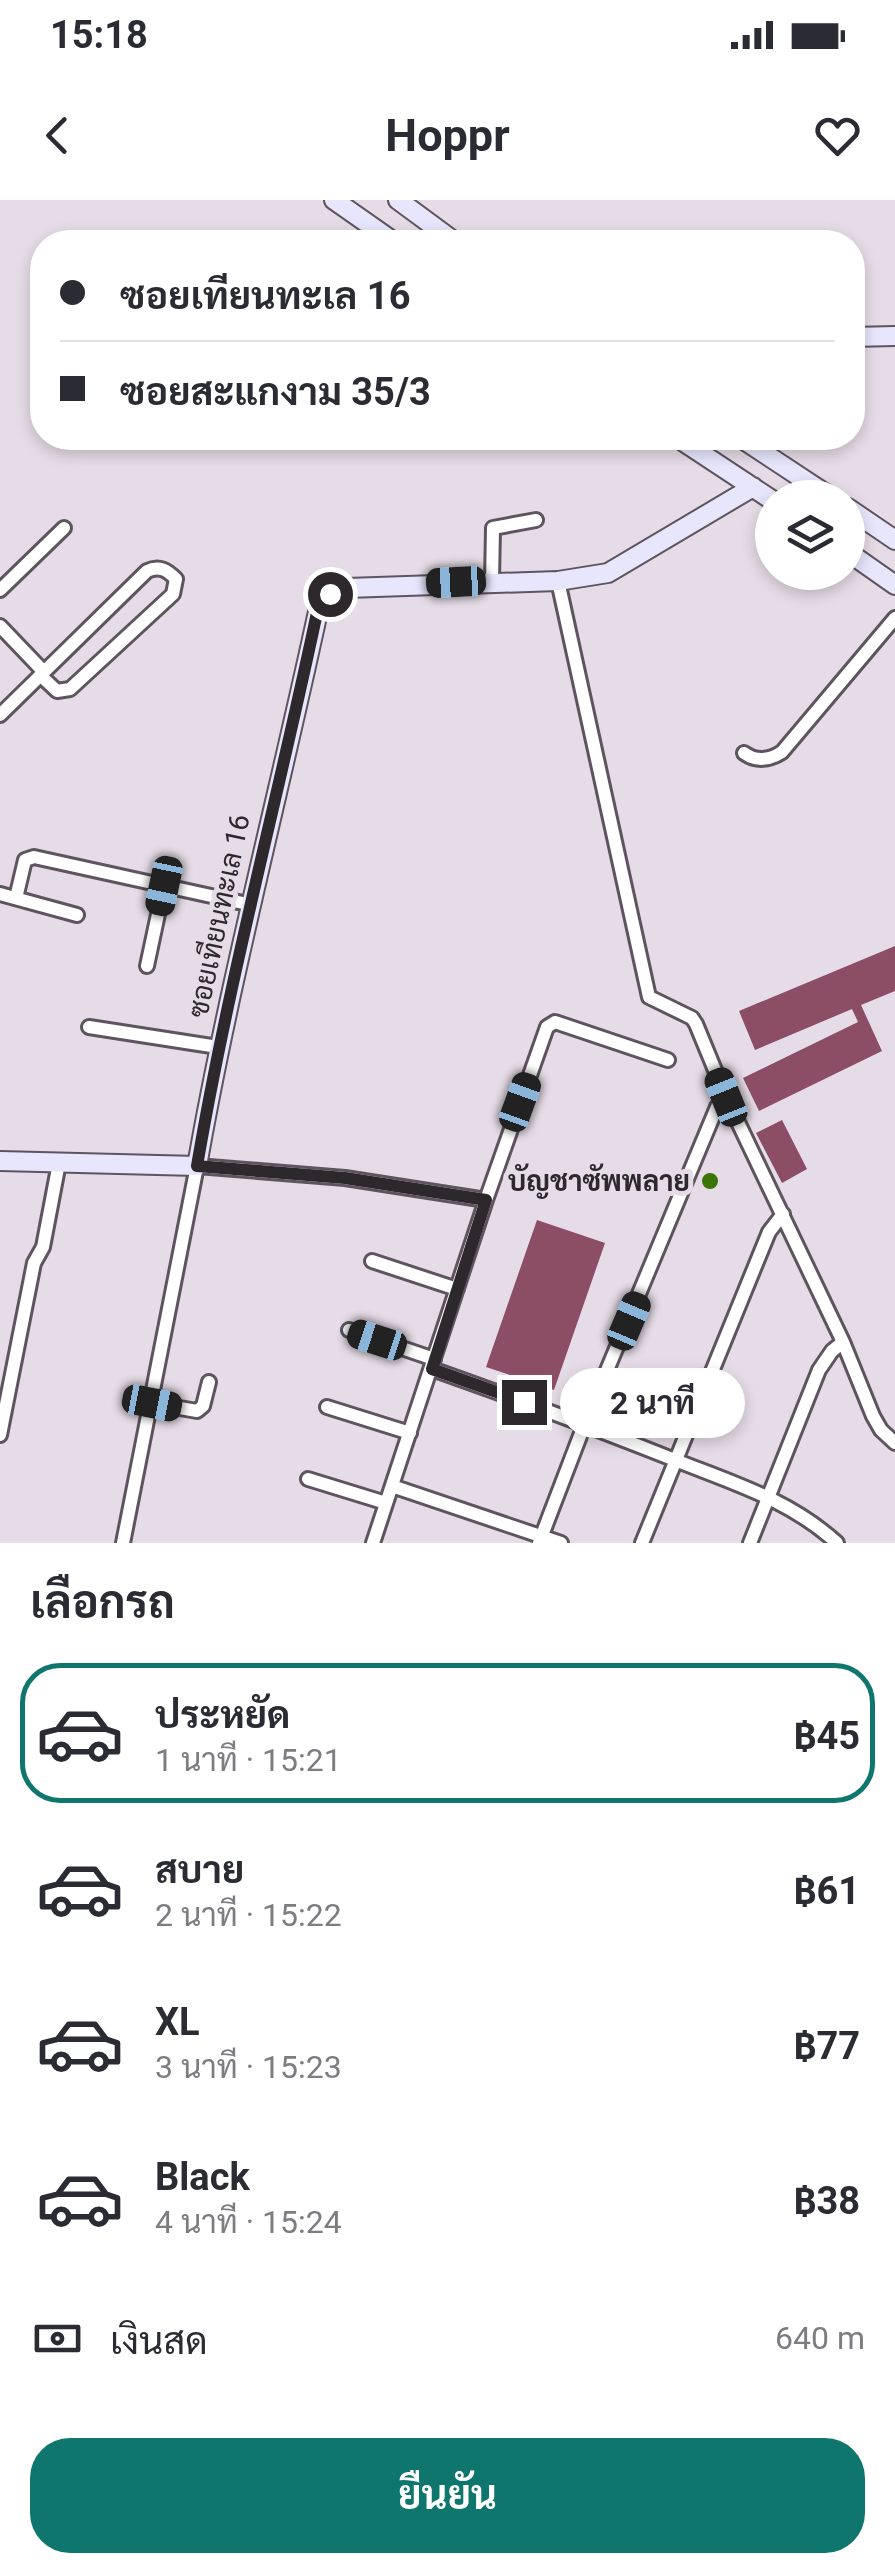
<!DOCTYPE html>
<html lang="th">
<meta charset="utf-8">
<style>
:root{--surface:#fff;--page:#f2f2f3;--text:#2b2b33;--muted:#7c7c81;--line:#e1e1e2;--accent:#0f766e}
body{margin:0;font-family:Roboto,Sarabun,sans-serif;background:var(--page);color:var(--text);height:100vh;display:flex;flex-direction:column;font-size:38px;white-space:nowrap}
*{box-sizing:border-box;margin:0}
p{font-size:32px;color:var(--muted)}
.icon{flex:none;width:55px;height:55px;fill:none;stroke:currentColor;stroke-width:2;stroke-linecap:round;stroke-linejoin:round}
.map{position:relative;height:1343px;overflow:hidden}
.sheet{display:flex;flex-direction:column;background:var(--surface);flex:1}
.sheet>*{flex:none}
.guide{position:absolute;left:30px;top:30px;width:835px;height:220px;border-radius:40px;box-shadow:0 5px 15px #0003;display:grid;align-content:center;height:220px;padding:0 30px;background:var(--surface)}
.controls{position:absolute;left:755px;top:280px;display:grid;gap:20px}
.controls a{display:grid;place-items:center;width:110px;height:110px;border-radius:50%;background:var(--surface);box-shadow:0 5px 15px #0003;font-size:50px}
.end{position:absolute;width:45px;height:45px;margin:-22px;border:12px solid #2c282c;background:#fff;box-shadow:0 0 0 5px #fff}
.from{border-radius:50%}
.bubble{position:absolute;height:70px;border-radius:35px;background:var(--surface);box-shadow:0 5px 15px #0003;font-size:32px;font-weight:700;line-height:70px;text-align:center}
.car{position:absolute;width:30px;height:60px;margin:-30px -15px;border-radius:12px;box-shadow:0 0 8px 2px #0007;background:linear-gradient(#222 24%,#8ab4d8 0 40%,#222 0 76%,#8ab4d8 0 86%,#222 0)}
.guide b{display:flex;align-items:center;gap:35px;height:95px;font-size:38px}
.guide b+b{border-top:2px solid var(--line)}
.guide i{width:25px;height:25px;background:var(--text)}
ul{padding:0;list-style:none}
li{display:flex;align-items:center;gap:30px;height:140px;margin:0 20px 15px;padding:0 10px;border:5px solid transparent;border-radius:40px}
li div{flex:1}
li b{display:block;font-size:38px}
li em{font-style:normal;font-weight:700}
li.active{border-color:var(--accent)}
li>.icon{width:90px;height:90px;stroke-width:1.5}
h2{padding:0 30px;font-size:45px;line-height:120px}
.pay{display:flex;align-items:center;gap:25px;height:110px;padding:0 30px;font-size:38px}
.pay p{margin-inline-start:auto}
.primary-button{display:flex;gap:20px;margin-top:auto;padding:20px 30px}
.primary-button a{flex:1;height:115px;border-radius:40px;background:var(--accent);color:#fff;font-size:40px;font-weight:700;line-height:115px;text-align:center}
.status{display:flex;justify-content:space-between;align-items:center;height:70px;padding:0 50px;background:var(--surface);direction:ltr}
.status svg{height:28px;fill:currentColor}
header{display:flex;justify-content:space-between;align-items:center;height:130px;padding:0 30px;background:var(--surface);font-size:45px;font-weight:700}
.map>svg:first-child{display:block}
.building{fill:#8b4e65}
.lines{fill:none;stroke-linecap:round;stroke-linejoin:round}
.street-casing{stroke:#5d545e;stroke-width:18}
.secondary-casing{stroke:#5d545e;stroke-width:22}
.street{stroke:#fff;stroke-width:12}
.secondary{stroke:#e8e6fd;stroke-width:18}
.route{stroke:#2c282c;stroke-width:12}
.poi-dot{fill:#3b7507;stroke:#e6dce7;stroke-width:4}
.labels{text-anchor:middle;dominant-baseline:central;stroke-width:10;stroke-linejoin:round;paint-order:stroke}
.street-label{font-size:28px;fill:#2c282c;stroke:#e6dce7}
.poi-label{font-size:28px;font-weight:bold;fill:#2c282c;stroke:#e6dce7;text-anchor:end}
</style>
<div class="status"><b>15:18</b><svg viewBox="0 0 49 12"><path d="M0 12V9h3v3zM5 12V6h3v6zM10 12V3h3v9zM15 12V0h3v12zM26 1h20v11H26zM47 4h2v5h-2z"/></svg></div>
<header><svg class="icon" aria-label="back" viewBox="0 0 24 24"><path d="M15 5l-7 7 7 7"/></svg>Hoppr<svg class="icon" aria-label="heart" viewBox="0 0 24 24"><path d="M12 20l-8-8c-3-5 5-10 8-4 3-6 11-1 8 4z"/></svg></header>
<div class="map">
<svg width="895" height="1343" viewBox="0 0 895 1343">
<rect width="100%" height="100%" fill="#e6dce7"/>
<path class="building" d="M895,746V791L861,805L882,851L759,911L743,878L858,822L852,809L755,850L739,811Z
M782,920L807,969L782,983L756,933Z
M537,1020L605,1043L554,1190L486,1167Z"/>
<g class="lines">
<defs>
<path id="street" d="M492,381L493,328L536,320
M558,381L649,797L692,818L696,824L726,897L843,1142L873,1216L881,1230L895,1243
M0,390L64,328
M0,426L44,472
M0,515L147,371C159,365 167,370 176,379L173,394L70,489L57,491L40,475
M744,553C756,562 770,560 782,552L895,418
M0,694L77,715
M16,698L25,660L34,657L252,705
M147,766L164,686
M89,827L218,847
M372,1061L457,1089
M349,1130L434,1159
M432,1169C514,1198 595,1228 675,1260C733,1283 790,1300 837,1343
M151,1203L197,1211L203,1206L209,1182
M327,1207L410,1233
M0,1235L34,1063L43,1047L59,963
M308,1279L386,1303
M392,1286L561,1343
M123,1343L197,966L345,978L486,1000
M373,1343L486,1000L547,827L555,822L668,860
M539,1343L585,1223L717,907L726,897
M642,1343L769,1032L783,1014
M750,1343L819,1170L832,1151L843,1142"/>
<path id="secondary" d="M334,0L394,42
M398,0L455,42
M852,137L895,136
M678,238L772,300
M741,238L832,298
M848,308L895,340
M848,352L895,385
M0,961L197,966C230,778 279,594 319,407L330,394L347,388L558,381L608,373L753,287"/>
</defs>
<use href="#street" class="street-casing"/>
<use href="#secondary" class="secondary-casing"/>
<use href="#street" class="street"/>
<use href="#secondary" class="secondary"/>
</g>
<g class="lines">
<path class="route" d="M330,394L318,408C279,594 229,778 197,966L345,978L486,1000L432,1169L524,1202"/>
</g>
<circle class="poi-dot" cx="710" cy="981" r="10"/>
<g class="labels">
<g class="street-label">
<text transform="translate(219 716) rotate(-78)">ซอยเทียนทะเล 16</text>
</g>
<g class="poi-label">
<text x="690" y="981">บัญชาซัพพลาย</text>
</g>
</g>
</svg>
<div class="controls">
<a><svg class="icon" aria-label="layers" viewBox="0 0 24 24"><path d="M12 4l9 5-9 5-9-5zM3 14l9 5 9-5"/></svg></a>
</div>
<i class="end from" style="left:330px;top:394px"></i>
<i class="end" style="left:524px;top:1202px"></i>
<div class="bubble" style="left:560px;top:1168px;width:185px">2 นาที</div>
<i class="car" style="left:456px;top:382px;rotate:267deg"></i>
<i class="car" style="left:164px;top:686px;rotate:192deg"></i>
<i class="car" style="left:726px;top:897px;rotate:338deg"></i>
<i class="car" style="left:520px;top:902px;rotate:20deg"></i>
<i class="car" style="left:629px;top:1121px;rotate:23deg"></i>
<i class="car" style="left:377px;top:1140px;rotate:288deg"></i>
<i class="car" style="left:152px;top:1203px;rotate:101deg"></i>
<div class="guide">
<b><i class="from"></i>ซอยเทียนทะเล 16</b>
<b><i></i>ซอยสะแกงาม 35/3</b>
</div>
</div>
<section class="sheet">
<h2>เลือกรถ</h2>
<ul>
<li class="active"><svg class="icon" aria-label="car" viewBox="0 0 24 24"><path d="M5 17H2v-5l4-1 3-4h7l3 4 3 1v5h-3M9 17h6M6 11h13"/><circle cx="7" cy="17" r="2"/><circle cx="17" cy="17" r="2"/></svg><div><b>ประหยัด</b><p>1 นาที · 15:21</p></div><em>฿45</em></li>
<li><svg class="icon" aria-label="car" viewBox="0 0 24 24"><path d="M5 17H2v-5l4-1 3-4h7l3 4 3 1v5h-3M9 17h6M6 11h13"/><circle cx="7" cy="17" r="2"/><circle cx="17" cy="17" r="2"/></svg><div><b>สบาย</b><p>2 นาที · 15:22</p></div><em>฿61</em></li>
<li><svg class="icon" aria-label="car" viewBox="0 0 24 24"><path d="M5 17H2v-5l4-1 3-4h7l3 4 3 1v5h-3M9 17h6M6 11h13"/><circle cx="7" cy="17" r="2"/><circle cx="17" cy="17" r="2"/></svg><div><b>XL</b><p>3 นาที · 15:23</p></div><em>฿77</em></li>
<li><svg class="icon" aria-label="car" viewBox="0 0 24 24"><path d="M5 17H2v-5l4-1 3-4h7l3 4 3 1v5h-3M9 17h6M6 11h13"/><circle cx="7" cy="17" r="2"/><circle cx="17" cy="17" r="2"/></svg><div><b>Black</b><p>4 นาที · 15:24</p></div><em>฿38</em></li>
</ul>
<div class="pay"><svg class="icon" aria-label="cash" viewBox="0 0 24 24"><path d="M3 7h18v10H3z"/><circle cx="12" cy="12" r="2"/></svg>เงินสด<p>640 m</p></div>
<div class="primary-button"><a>ยืนยัน</a></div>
</section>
